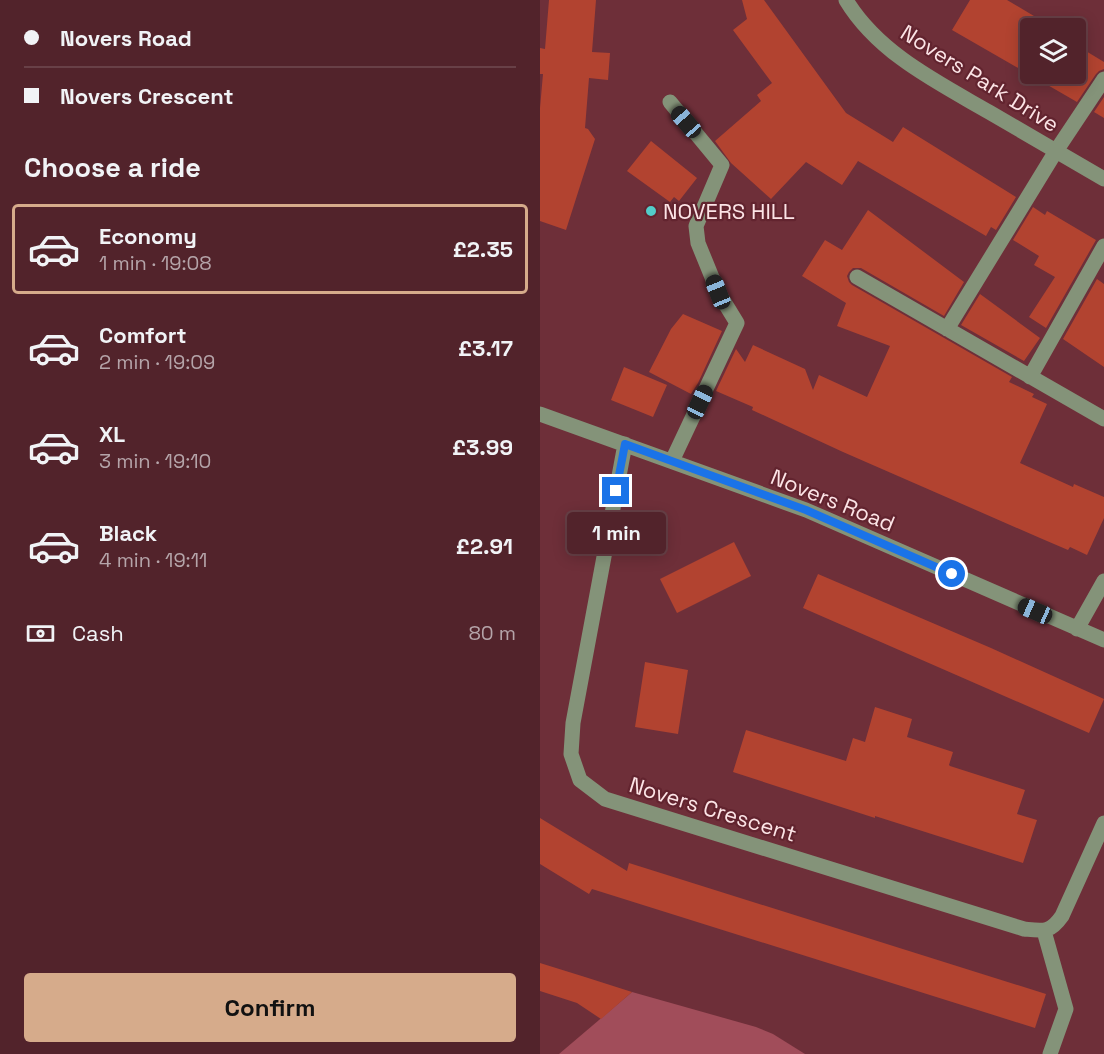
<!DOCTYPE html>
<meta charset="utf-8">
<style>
:root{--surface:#52232b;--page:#5c2f37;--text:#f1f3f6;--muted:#b5a4a9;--line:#684047;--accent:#d6ab8b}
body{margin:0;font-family:"Space Grotesk",sans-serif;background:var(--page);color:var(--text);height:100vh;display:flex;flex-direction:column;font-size:22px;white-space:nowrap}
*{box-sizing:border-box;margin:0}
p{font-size:20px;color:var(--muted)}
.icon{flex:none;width:33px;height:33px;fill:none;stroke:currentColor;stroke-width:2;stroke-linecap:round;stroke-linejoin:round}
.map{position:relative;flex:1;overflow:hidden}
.drawer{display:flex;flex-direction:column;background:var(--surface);width:540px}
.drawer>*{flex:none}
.top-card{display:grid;align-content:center;height:132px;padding:0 24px;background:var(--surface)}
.fabs{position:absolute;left:480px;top:18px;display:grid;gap:12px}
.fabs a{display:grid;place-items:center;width:66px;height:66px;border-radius:6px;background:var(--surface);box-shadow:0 3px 15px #0003,0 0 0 2px var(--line);font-size:30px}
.end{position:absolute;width:27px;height:27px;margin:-14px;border:8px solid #1a73e8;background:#fff;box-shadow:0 0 0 3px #fff}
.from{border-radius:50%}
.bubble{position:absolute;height:42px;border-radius:6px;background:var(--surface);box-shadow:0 3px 15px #0003,0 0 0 2px var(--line);font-size:20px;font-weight:600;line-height:42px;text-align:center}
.car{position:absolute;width:18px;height:36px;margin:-18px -9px;border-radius:8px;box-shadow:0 0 4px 2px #0007;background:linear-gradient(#222 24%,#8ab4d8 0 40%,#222 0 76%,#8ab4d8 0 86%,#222 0)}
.top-card b{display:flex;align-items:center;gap:21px;height:57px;font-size:22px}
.top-card b+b{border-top:2px solid var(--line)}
.top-card i{width:15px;height:15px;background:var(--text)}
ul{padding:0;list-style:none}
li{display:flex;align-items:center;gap:18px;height:90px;margin:0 12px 9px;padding:0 12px;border:3px solid transparent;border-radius:6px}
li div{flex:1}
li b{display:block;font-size:22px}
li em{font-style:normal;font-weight:600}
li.active{border-color:var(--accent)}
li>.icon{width:54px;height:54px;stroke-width:1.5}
h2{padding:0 24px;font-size:27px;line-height:72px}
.pay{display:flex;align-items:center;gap:15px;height:66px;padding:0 24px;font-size:22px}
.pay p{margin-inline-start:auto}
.primary-button{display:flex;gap:12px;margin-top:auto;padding:12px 24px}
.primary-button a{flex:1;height:69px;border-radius:6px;background:var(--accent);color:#111;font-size:24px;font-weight:600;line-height:69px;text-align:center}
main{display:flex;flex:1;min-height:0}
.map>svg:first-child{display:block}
.green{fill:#a14d5a}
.building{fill:#b24330}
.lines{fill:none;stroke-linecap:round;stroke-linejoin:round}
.minor{stroke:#849379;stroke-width:15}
.route{stroke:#1a73e8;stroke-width:8}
.poi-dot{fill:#53cdc9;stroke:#62242f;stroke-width:2}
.labels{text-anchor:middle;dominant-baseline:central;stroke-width:4.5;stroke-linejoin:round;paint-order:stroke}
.street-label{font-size:22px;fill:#fce4e6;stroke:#62242f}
.poi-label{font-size:22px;fill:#fce4e6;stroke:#62242f;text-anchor:start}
</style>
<main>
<section class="drawer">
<div class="top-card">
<b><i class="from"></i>Novers Road</b>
<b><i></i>Novers Crescent</b>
</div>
<h2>Choose a ride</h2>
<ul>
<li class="active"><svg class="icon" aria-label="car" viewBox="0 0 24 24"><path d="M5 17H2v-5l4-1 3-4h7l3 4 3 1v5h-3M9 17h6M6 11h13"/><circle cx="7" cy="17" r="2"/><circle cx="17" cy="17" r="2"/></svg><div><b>Economy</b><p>1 min · 19:08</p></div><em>£2.35</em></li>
<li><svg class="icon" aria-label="car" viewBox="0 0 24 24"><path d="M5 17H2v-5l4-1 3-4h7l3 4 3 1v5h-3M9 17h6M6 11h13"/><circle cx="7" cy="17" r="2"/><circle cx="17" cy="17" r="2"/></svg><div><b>Comfort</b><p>2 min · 19:09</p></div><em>£3.17</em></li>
<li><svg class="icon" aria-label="car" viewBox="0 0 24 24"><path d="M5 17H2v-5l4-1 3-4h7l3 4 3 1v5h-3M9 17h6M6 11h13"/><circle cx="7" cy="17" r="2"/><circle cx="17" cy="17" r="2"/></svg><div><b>XL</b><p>3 min · 19:10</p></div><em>£3.99</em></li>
<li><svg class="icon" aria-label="car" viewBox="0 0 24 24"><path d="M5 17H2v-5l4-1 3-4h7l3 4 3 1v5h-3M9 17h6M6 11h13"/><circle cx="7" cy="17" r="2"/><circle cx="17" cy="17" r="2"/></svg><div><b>Black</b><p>4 min · 19:11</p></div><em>£2.91</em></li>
</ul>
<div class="pay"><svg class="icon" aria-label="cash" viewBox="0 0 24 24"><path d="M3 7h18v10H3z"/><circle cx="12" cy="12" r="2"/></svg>Cash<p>80 m</p></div>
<div class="primary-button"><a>Confirm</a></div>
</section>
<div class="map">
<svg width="564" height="1054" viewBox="0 0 564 1054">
<rect width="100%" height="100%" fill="#6e2f39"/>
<path class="green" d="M92,992L216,1027L233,1034L265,1054H19Z"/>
<path class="building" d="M9,0H56L52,52L70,53L68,80L49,78L45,128L48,129L55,139L26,230L0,221V108L3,74H0V48L5,49Z
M202,0H224L306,113L353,142L363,127L476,197L456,230L451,227L446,236L318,161L302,185L266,162L231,199L191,163L175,141L221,101L217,95L232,83L193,30L207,19Z
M430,0H467L499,19L497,22L508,28H490V74H536V45L564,62V69L559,71L556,74L537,102L412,30Z
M564,97V118L554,112Z
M111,141L157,178L139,201L134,197L130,202L87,171Z
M493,207L505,215L507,211L556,240L506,328L489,317L515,277L494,265L499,256L473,240Z
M328,210L424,282L404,316L321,268H313L309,272L307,276L309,282L312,285L472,377L469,382L494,394L492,397L507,404L480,463L533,487L534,484L564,497V518L547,555L530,547L528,550L500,538L303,452L212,410L213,407L176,391L196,349L205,362L213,345L265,369L273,390L279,375L327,397L350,346L297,326L306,303L262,276L285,240L302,250Z
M557,279L564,284V367L523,339Z
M440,294L500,338L484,361L421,325Z
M143,314L182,331L158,383L151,394L109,372L131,329Z
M84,367L127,385L113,417L71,400Z
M194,542L211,576L137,613L120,579Z
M278,574L451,648L564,699L549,733L263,608Z
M105,662L148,670L138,734L95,727Z
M335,707L372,719L367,737L413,752L409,765L410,766L485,790L477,814L497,820L483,863L335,816V818L193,772L206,730L306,761L313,738L325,742Z
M0,818L87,871L89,863L506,994L495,1028L52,889L49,894L0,864Z
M0,963L45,977L92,992L61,1019L37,1003L0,991Z"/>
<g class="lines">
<path class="minor" d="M306,0C338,53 397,82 449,112C487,134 526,157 564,179
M130,102L182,165L156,226L158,243L178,292L197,323L132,461
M317,277L564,419
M407,329L516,151L564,79
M490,377L564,246
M0,414L266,510L564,640
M85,444L33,723L31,754L40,780L65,799L484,929C504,931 510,933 522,916L564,823
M537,629L564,581
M504,931L526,1009L510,1054"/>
</g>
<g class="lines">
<path class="route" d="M76,491L85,444L266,510L412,574"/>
</g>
<circle class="poi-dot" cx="111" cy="211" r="6"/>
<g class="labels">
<g class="street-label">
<text transform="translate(440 78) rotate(32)">Novers Park Drive</text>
<text transform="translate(293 500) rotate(22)">Novers Road</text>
<text transform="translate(173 809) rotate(17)">Novers Crescent</text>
</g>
<g class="poi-label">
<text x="123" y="211">NOVERS HILL</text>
</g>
</g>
</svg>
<div class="fabs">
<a><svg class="icon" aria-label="layers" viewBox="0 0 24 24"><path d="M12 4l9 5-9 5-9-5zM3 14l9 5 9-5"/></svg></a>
</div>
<i class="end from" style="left:412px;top:574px"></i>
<i class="end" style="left:76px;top:491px"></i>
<div class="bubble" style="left:27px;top:512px;width:99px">1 min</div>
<i class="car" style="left:146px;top:122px;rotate:319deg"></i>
<i class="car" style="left:178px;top:292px;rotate:338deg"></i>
<i class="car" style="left:160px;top:402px;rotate:25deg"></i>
<i class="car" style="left:495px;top:611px;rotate:294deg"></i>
</div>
</main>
